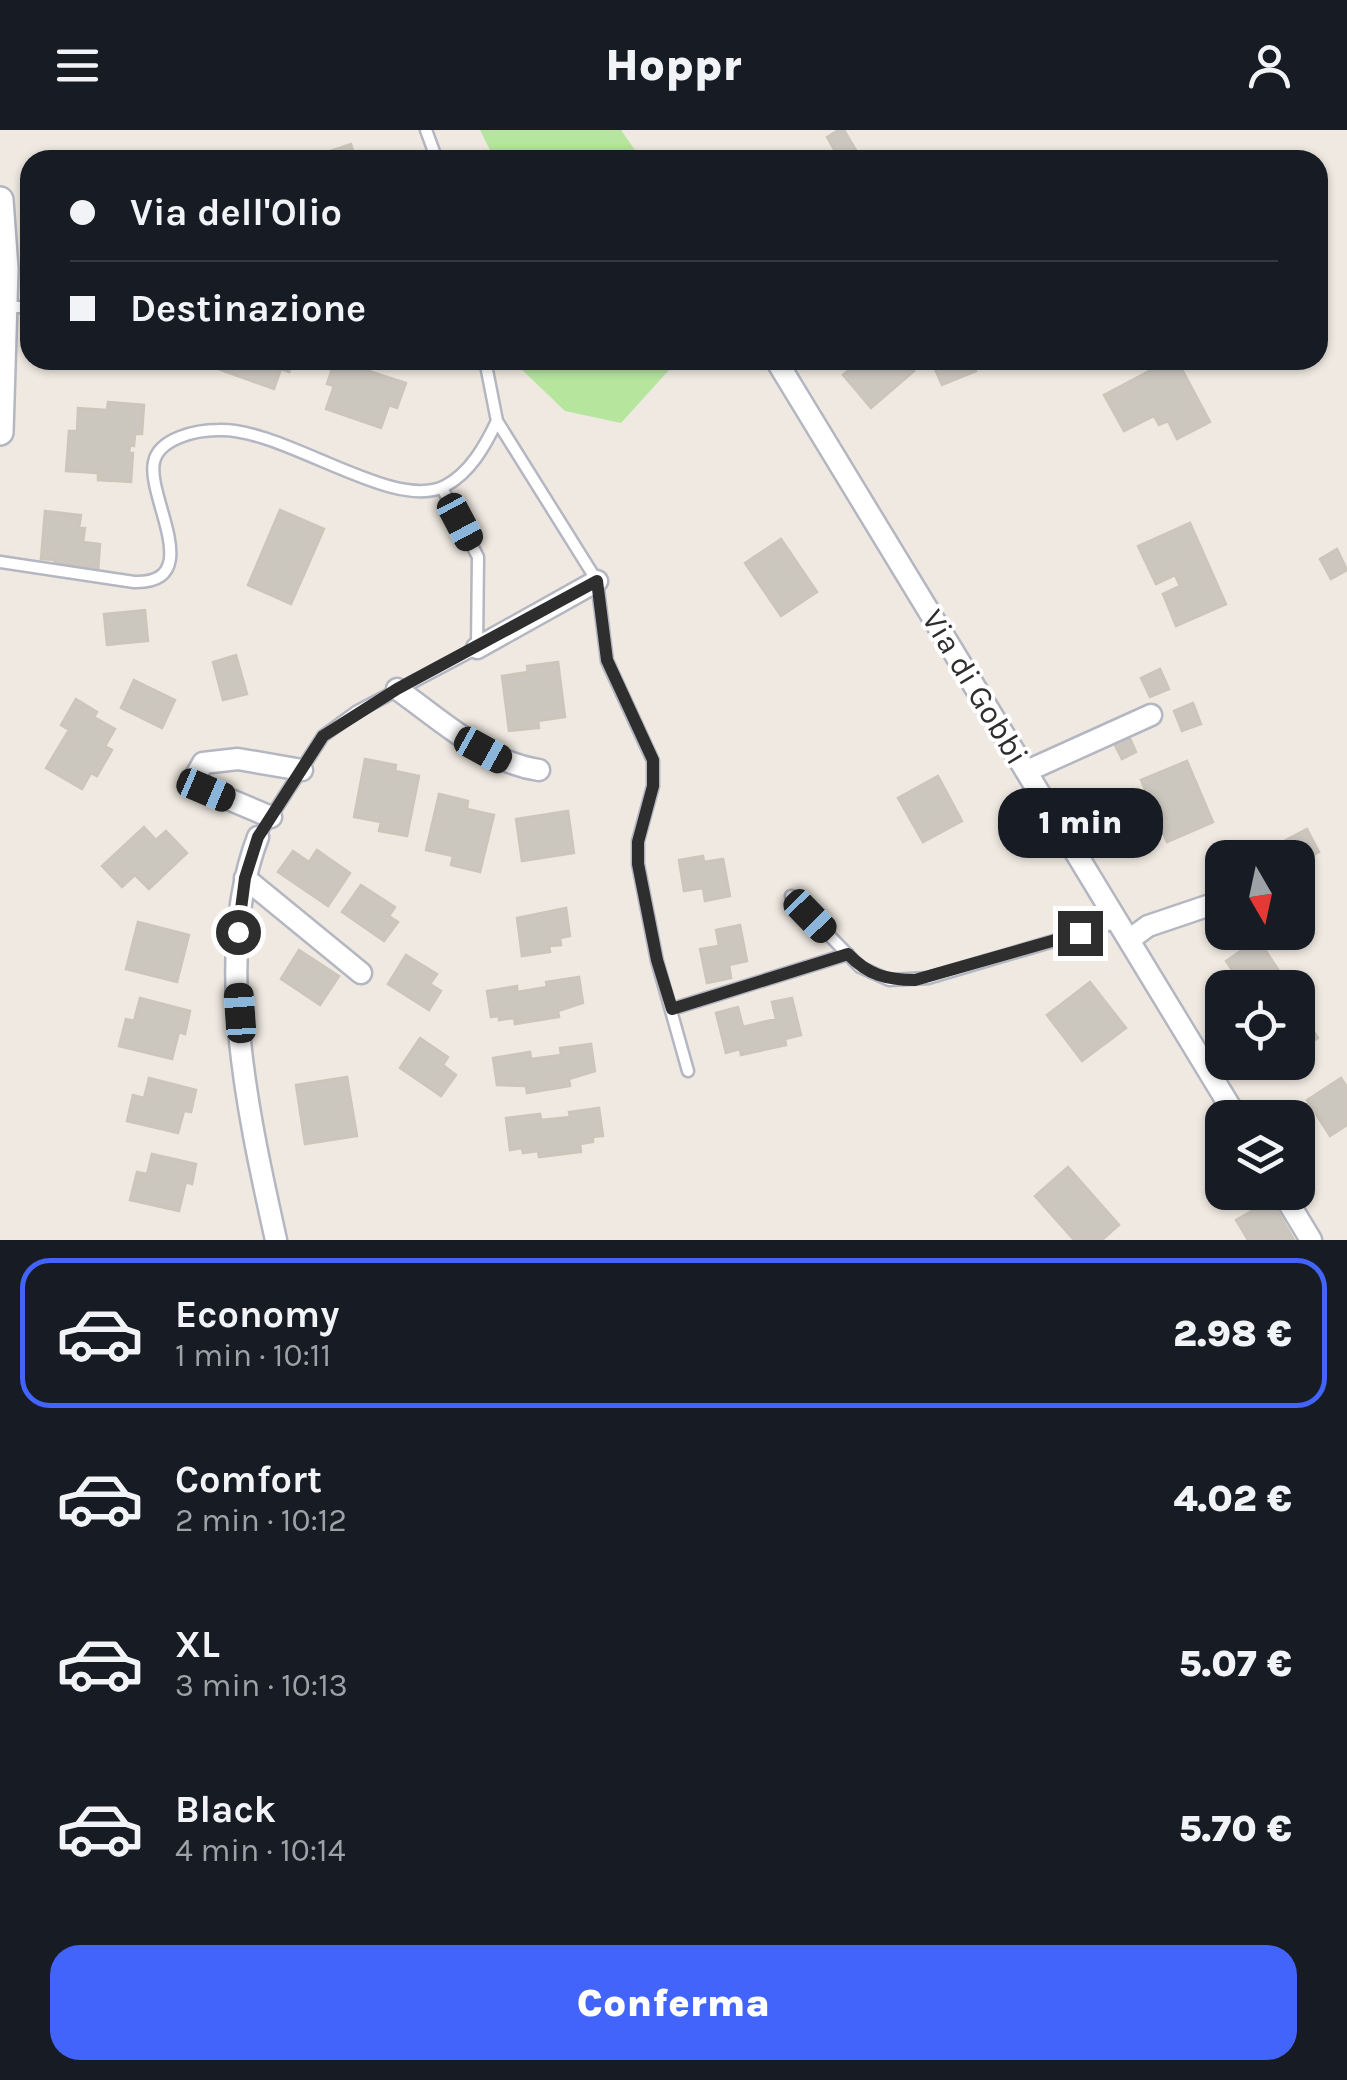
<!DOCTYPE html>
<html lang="it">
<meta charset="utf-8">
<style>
:root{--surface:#171b24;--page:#242831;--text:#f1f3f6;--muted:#9ea1a6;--line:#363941;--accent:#4264fb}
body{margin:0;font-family:Karla,sans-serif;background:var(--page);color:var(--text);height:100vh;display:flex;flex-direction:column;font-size:38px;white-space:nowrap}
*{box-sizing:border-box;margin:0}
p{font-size:32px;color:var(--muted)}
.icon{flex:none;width:55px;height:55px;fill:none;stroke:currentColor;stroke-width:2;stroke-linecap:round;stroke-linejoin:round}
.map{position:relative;height:1110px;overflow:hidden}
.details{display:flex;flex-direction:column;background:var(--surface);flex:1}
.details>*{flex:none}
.banner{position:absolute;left:20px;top:20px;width:1308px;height:220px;border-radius:30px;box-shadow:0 2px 8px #0004;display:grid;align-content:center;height:220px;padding:0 50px;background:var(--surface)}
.needle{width:65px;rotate:171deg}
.buttons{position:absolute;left:1205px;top:710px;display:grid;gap:20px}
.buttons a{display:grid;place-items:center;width:110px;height:110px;border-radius:20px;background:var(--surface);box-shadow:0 2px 8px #0004;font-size:50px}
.end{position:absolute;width:45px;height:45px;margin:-22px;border:12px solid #2e2e2e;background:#fff;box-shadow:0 0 0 5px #fff}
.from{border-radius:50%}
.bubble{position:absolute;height:70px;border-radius:30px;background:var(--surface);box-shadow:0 2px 8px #0004;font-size:32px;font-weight:800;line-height:70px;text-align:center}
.car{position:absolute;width:30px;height:60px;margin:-30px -15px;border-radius:12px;box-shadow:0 0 8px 2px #0007;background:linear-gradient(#222 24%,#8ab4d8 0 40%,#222 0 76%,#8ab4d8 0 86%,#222 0)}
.banner b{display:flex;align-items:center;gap:35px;height:95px;font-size:38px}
.banner b+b{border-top:2px solid var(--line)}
.banner i{width:25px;height:25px;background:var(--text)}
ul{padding:18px 0 0;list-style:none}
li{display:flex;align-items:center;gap:30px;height:150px;margin:0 20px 15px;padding:0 30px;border:5px solid transparent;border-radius:30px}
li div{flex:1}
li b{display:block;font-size:38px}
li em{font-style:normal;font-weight:800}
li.current{border-color:var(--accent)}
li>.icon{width:90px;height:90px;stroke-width:1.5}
.button{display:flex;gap:20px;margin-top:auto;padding:20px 50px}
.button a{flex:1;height:115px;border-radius:30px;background:var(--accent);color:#fff;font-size:40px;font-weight:800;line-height:115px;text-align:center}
header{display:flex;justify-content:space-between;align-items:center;height:130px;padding:0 50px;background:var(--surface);font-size:45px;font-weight:800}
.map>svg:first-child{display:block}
.green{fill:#b6e59e}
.building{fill:#cbc7bf;stroke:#cbc5ba;stroke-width:2.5}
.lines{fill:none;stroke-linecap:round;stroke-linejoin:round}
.service-casing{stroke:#b4b7c1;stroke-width:15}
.minor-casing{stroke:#b4b7c1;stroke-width:25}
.tertiary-casing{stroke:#b4b7c1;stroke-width:30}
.service{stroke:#fff;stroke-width:10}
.minor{stroke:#fff;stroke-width:20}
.tertiary{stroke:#fff;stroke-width:25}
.route{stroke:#2e2e2e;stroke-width:12}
.labels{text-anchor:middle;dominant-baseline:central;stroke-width:8;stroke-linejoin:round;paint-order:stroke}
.street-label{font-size:32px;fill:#2e2e2e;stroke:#fff}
</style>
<header><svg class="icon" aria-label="menu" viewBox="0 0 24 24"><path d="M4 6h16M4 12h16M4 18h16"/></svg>Hoppr<svg class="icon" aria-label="person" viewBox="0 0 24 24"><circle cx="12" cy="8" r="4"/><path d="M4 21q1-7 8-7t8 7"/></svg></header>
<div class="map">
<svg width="1347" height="1110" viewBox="0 0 1347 1110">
<rect width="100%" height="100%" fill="#efe9e1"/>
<path class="green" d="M480,0H621L642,30H495Z
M519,230H678L621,293L565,281L518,236Z"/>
<path class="building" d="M839,0H844L860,27L840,30L827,7Z
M351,14L356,30H303Z
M225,230H293L289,242L281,239L274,259L221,240Z
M335,230L406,253L397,278L389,275L381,298L326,279L334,256L327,254Z
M861,230H905L914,241L871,278L843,245Z
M931,230H971L976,241L942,255Z
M1170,230H1177L1210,292L1177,309L1168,291L1159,295L1154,286L1124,301L1104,265Z
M108,272L144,275L142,304H135L134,316L130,315L129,323H133L131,352L98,350V343L66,341L69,301H77L78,278L107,280Z
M280,380L324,399L291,474L248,455Z
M45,381L81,385L79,398H85L83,412L100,414L98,442L54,437L55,430L41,429Z
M1190,393L1226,474L1176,496L1163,464L1180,456L1175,445L1156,454L1138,416Z
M781,409L817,462L781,486L745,433Z
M1337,419L1347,440L1331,449L1320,429Z
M145,480L148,511L107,515L104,484Z
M236,525L247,564L223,570L213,532Z
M558,532L565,587L538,591L539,598L509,601L502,546L528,542L527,536Z
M1160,539L1169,559L1150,567L1141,548Z
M134,550L175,570L162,598L121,578Z
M76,569L97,582L94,587L115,599L105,616L112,620L97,646L91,643L82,659L46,638L69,600L61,595Z
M1193,573L1201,594L1182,601L1174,581Z
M1127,602L1136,622L1122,629L1112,609Z
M365,629L396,635L395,641L419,646L407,706L379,701L381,692L354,687Z
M1187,631L1213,692L1167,712L1141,650Z
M938,646L962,691L923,712L898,668Z
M439,664L468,671L467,679L494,685L480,742L451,735L453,726L426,720Z
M568,681L574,723L522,731L516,689Z
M144,697L156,710L166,701L187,723L149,759L135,745L122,757L102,736Z
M1307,699L1319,722L1298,733L1286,710Z
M317,720L350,743L328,776L278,742L293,721L309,732Z
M703,726L704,732L723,729L730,766L705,771L703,758L684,761L679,730Z
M361,755L395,777L389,786L398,792L384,811L342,782Z
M566,778L570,806L560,808L561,815L549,816L550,822L522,826L517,788Z
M138,792L189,805L177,852L126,839Z
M740,795L747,831L729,835L731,848L707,853L700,819L719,816L716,800Z
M1258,809L1281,844L1260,858H1244L1226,831Z
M299,820L339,846L320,875L281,849Z
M406,825L437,844L430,854L441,861L429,880L388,854Z
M579,847L583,873L558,881L559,887L515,894L514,888L499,890V886L491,887L487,861L517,856V862L547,857L546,852Z
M1090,852L1126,898L1082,931L1047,885Z
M140,868L190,881L185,904L179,902L172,929L119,916L126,889L134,891Z
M792,868L801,905L785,909L786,915L741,925L740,919L726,923L716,883L738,877L743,897L776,889L772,872Z
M1298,877L1318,908L1298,921Z
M420,908L448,927L443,935L456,945L441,966L400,938Z
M591,914L595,941L569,949L570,956L527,963L526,956L497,955L493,928L530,922L531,929L561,925L560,918Z
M347,947L357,1006L305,1014L296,955Z
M149,948L196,960L191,982L184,981L178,1003L127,991L133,965L144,968Z
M1341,948L1347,957V995L1330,1006L1307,970Z
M599,978L603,1006L593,1007V1012L580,1014L581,1022L539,1027L538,1021L523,1023L522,1018L510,1020L506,988L540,984L541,990L570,987L569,982Z
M152,1024L196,1034L192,1054L186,1052L179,1081L130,1070L137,1042L147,1044Z
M1068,1037L1119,1095L1102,1110H1074L1035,1066Z
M1271,1070L1294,1110H1248L1236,1090Z"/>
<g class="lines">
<defs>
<path id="service" d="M426,0L437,30
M6,177H30
M485,230L497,291L597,451L607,531L653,631V656L638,711V734L657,831L688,941
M0,432L134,452C207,454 146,367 154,332C159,308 197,300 218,300C283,297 393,383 445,356C470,343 485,316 497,291
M258,707L323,606L356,582L477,518L478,427L442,358
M791,766L860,837L889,850L928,848L1118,792
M672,879L848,824"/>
<path id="minor" d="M776,230L1237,988
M477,518L597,451
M397,559C441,590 485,632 539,640
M1027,641L1151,585
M271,687L207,660L195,647L203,633L238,629L302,640
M258,707C212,827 249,988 276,1110
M245,748L361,843
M1129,810L1148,796L1222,771
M1282,1062L1311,1110"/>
<path id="tertiary" d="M0,70L5,139L0,302"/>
</defs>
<use href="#service" class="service-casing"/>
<use href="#minor" class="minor-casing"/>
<use href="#tertiary" class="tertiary-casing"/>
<use href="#service" class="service"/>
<use href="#minor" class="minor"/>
<use href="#tertiary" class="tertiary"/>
</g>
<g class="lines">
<path class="route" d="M238,802L245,748L258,707L323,606L397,559L597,451L607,530L653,630V656L638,712V734L657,830L672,879L848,824C868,845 887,850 915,850L1080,803"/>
</g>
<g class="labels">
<g class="street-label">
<text transform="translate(975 557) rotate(59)">Via di Gobbi</text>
</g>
</g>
</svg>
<div class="buttons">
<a><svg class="needle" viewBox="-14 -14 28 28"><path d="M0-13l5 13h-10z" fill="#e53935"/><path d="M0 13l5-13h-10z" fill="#9ea1a6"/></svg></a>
<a><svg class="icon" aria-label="locate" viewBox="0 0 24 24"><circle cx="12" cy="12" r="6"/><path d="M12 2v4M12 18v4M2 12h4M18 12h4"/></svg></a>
<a><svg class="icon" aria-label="layers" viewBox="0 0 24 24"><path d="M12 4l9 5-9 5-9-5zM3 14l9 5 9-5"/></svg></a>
</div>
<i class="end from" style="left:238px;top:802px"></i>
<i class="end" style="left:1080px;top:803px"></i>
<div class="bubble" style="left:998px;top:658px;width:165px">1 min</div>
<i class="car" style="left:460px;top:392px;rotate:152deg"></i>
<i class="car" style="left:483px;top:620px;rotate:119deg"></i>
<i class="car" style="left:206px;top:660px;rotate:113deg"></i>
<i class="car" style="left:810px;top:786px;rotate:136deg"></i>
<i class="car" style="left:240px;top:883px;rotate:356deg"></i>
<div class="banner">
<b><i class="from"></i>Via dell'Olio</b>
<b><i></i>Destinazione</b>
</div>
</div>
<section class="details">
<ul>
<li class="current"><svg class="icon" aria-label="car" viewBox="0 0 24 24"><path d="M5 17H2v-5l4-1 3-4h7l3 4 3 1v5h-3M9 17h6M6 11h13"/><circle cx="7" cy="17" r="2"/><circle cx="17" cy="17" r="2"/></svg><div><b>Economy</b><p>1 min · 10:11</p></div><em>2.98 €</em></li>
<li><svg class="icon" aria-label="car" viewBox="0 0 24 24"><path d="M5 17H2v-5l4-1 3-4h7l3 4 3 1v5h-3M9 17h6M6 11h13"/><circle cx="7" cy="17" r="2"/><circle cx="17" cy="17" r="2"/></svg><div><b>Comfort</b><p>2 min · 10:12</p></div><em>4.02 €</em></li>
<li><svg class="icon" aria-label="car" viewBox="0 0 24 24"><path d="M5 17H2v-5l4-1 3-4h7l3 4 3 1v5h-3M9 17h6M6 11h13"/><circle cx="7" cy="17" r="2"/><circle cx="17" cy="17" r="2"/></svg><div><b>XL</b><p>3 min · 10:13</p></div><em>5.07 €</em></li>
<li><svg class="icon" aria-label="car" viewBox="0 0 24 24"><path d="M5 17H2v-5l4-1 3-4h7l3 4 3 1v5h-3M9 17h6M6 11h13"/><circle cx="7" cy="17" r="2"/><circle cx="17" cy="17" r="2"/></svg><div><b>Black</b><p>4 min · 10:14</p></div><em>5.70 €</em></li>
</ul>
<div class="button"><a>Conferma</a></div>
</section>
